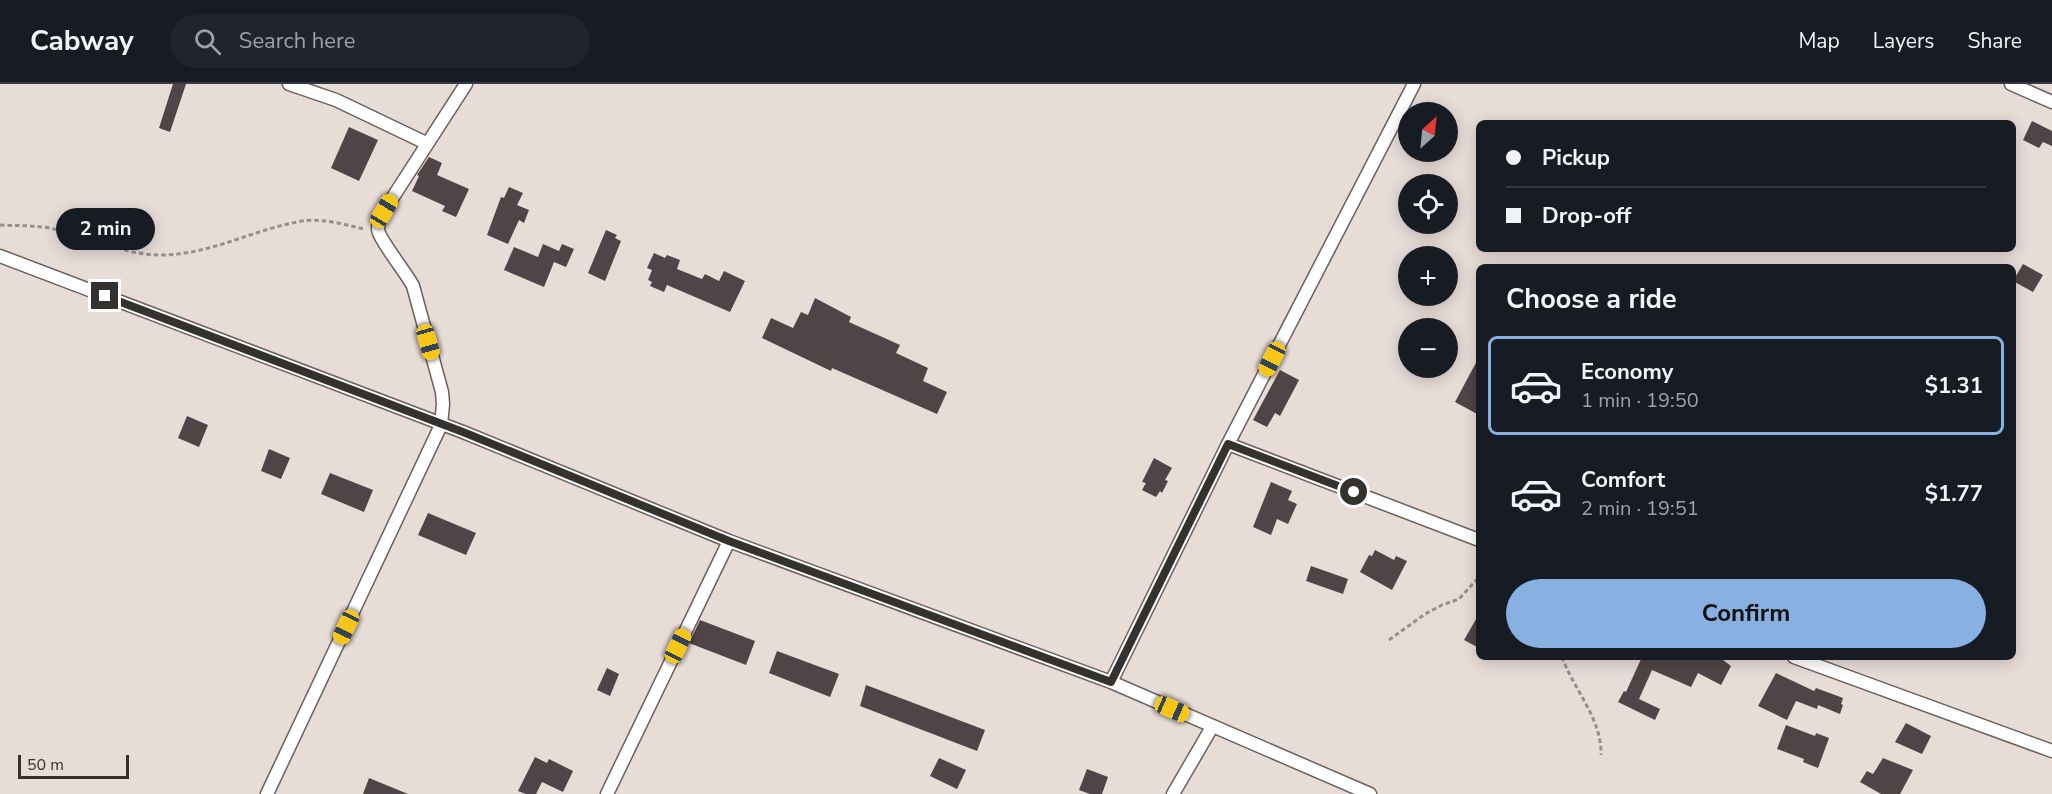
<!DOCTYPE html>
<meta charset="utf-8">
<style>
:root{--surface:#171b24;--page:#20242c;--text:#f1f3f6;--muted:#9ea1a6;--line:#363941;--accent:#88b0e1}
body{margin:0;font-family:"Nunito Sans",sans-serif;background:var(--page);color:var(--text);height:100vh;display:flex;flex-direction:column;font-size:22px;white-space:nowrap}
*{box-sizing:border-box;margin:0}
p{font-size:20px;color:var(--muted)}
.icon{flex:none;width:33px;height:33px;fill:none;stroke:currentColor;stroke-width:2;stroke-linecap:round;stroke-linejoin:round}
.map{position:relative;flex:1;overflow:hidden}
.panel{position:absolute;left:1476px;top:180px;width:540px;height:396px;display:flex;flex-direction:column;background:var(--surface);border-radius:9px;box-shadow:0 3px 15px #0003}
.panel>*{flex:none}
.hud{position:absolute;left:1476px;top:36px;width:540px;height:132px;border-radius:9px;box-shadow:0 3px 15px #0003;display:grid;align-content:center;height:132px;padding:0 30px;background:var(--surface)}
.needle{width:39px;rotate:27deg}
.tools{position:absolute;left:1398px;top:18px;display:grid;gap:12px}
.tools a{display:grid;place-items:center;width:60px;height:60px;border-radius:50%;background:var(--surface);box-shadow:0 3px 15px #0003;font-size:30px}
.scale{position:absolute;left:18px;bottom:15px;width:111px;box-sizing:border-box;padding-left:6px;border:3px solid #35312f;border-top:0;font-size:16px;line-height:21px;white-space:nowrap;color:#35312f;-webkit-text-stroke:4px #e8dcd7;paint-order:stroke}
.end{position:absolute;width:27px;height:27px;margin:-14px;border:8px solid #35312f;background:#fff;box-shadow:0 0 0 3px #fff}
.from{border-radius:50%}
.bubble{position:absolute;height:42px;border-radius:21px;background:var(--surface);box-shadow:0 3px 15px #0003;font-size:20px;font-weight:700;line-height:42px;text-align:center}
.car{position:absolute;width:18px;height:36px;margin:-18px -9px;border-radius:8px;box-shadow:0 0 4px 2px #0007;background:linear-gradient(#f5c518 24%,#345 0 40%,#f5c518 0 76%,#345 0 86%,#f5c518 0)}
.hud b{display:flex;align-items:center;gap:21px;height:57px;font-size:22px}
.hud b+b{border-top:2px solid var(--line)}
.hud i{width:15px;height:15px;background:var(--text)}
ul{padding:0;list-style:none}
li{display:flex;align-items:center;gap:18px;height:99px;margin:0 12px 9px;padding:0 18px;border:3px solid transparent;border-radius:9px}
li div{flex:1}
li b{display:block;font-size:22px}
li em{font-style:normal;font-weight:700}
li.on{border-color:var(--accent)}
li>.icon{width:54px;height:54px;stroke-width:1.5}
h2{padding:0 30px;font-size:27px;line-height:72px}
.action{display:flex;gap:12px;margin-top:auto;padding:12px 30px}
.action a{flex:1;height:69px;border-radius:36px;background:var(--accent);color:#111;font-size:24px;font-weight:700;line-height:69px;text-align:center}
header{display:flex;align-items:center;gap:36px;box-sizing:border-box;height:84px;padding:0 30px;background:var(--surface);border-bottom:2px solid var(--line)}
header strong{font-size:28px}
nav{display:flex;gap:33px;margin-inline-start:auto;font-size:21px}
.search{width:420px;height:54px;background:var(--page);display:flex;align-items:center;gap:15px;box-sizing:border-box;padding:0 21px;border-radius:33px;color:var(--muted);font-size:22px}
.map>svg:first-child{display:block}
.building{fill:#504546}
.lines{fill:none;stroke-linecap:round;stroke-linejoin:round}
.street-casing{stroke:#6b615d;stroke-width:15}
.path{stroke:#978f8b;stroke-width:3;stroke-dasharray:4.5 3;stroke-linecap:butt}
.street{stroke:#fff;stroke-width:12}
.route{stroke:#35312f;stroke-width:8}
</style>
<header>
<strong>Cabway</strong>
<div class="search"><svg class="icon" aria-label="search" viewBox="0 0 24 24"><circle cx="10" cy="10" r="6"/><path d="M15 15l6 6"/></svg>Search here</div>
<nav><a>Map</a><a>Layers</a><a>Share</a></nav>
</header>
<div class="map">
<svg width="2052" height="710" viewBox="0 0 2052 710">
<rect width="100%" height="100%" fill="#e8dcd7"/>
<path class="building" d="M173,0H186L170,48L159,44Z
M2032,37L2052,47V62L2043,58L2039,64L2023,56Z
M349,43L378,56L359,97L331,84Z
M429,73L442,79L437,91L469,105L456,133L442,127L445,122L412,107L419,92L417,91Z
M509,103L523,109L517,121L529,126L524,139L519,136L508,160L487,151L501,113L504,114Z
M606,146L617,151L615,154L621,157L605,197L588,189Z
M543,160L559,167L562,160L574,165L566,183L554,178L544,203L504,186L514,163L538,173Z
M654,169L665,174L667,171L680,176L677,185L702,195L705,190L719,197L724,187L745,197L730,228L667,201L664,208L650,202L652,198L648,196L652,186L647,184Z
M2023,180L2043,191L2033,208L2013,197Z
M815,214L851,233L849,238L900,261L896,269L928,284L923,297L947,308L937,330L832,284L831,287L762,254L771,234L793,244L801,228L808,231Z
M1479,273V331L1455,318Z
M1280,286L1299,296L1280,332L1275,329L1267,343L1253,336Z
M187,332L208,341L199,363L178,354Z
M269,365L290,374L281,395L261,387Z
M1154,374L1172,384L1165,396L1168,397L1162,409L1160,407L1156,413L1142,406L1146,399L1142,398Z
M330,389L373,406L364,428L321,410Z
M1271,398L1292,407L1288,416L1297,420L1288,440L1277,435L1271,451L1253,443Z
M428,429L476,449L466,471L418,451Z
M1375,466L1394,476L1396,472L1407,477L1392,506L1360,488L1369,471L1372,472Z
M1311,482L1348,495L1343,510L1306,497Z
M1479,530V564L1464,556Z
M700,536L755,557L746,581L689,559Z
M777,567L839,590L830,613L769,589Z
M1642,573H1719L1731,582L1721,601L1698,589L1691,603L1652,586L1639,615L1660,625L1655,636L1618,618L1624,607L1626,608Z
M607,584L619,590L610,612L597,606Z
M1776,589L1814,607L1816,604L1843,614L1841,620L1843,621L1840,630L1818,621L1817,625L1796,617L1787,636L1758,622Z
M866,601L985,646L977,667L860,622Z
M1906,639L1931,652L1922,670L1895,658Z
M1786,641L1815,652L1816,649L1829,654L1818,684L1803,678L1804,675L1777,665Z
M535,673L547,679L549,675L573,687L563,708L542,698L536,710H526L518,707Z
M939,674L966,686L957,705L930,692Z
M1883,674L1913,686L1900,710H1881L1860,698L1867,687L1873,690Z
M1087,685L1108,693L1102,710H1090L1079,706Z
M369,694L408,710H363Z"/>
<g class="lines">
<defs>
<path id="street" d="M289,0L336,16L426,59
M1414,0L1228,360L1479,456
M2011,0L2052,18
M0,172L463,348L729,457L1111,598L1370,710
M1794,573L2052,667
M1111,598L1228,360
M267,710L441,341L443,320L442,308L413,202C407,190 378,154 378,145C378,139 381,132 384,127L466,0
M607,710L729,457
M1173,710L1212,643"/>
</defs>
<use href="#street" class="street-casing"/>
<path class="path" d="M0,141C18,142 37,141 54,145C90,152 123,171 160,171C209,171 250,147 297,138C319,133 343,140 364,145
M1389,556L1425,530L1442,521L1459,515L1479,493
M1562,573C1574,606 1602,635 1601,671"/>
<use href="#street" class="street"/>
</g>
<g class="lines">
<path class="route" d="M105,212L463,348L729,457L1111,598L1228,360L1354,408"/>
</g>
</svg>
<div class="tools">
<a><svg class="needle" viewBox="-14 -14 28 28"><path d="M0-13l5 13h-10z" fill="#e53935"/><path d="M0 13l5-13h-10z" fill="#9ea1a6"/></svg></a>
<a><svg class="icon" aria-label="locate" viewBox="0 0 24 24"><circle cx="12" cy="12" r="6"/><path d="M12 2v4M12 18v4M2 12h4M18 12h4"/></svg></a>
<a>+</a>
<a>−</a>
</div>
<div class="scale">50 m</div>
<i class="end from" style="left:1354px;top:408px"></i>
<i class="end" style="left:105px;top:212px"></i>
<div class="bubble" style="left:56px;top:124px;width:99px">2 min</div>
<i class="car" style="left:384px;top:127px;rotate:31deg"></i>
<i class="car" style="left:428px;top:258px;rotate:164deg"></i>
<i class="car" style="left:1272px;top:275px;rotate:207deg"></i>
<i class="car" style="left:346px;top:543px;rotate:205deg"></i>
<i class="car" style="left:678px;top:562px;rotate:26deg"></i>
<i class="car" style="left:1172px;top:625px;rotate:114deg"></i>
<div class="hud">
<b><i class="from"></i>Pickup</b>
<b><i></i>Drop-off</b>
</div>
<section class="panel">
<h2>Choose a ride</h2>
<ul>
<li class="on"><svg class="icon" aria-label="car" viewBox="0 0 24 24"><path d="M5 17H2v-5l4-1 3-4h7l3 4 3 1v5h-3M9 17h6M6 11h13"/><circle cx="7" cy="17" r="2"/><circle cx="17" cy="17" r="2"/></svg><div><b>Economy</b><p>1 min · 19:50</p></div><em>$1.31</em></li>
<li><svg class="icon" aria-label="car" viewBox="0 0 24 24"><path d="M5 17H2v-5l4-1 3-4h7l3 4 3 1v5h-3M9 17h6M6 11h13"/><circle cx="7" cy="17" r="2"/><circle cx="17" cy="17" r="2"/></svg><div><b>Comfort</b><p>2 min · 19:51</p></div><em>$1.77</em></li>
</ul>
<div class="action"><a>Confirm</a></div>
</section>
</div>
